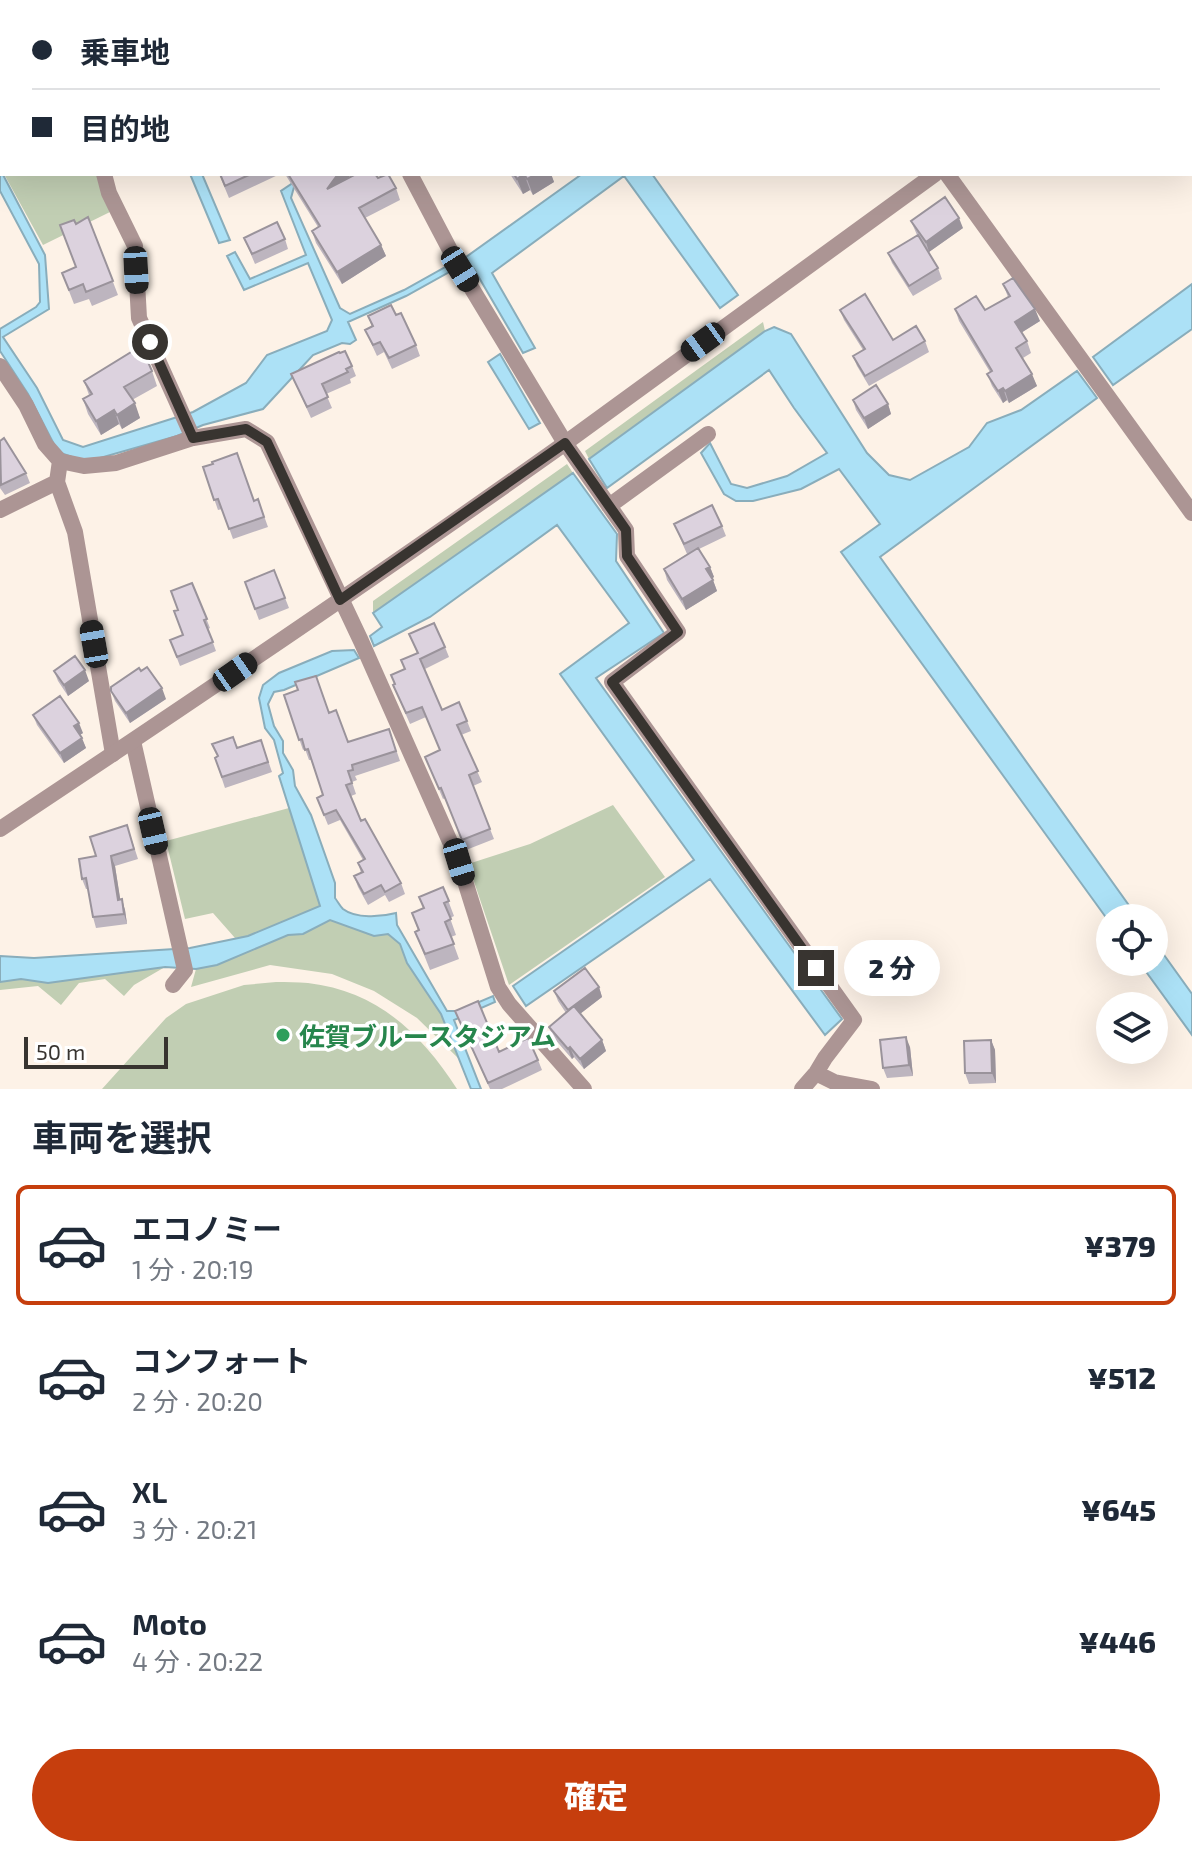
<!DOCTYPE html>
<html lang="ja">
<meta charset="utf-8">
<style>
:root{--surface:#fff;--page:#f2f2f3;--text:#1f2937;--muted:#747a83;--line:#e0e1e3;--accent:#c63e0d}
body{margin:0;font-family:"Exo 2","Noto Sans JP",sans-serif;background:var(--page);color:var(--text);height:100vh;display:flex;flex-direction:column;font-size:30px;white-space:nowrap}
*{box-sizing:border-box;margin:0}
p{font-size:26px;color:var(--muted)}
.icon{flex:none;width:44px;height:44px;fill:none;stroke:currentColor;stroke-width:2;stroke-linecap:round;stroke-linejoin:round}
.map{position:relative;height:1089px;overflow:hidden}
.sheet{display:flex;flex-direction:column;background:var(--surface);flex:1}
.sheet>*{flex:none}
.banner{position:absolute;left:0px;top:0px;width:1192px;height:176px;box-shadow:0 8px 32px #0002;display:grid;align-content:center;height:176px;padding:0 32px;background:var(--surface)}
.tools{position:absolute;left:1096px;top:904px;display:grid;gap:16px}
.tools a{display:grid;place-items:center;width:72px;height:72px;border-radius:50%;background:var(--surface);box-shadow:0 8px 32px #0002;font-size:40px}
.scale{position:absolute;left:24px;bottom:20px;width:144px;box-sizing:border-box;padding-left:8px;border:4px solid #383430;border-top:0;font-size:22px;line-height:28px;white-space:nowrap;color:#383430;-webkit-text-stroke:6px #fff;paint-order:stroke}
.end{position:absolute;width:36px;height:36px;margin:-18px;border:10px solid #383430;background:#fff;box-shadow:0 0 0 4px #fff}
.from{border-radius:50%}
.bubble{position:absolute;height:56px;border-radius:28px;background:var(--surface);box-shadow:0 8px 32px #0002;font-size:26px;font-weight:800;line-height:56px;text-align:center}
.car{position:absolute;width:24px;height:48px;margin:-24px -12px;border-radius:10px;box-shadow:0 0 6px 2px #0007;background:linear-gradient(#222 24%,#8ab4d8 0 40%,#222 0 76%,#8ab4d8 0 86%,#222 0)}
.banner b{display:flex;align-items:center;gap:28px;height:76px;font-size:30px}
.banner b+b{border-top:2px solid var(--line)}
.banner i{width:20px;height:20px;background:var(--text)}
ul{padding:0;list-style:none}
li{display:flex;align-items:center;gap:24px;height:120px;margin:0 16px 12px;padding:0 16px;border:4px solid transparent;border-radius:12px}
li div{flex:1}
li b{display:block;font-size:30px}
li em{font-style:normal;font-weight:800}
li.active{border-color:var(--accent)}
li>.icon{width:72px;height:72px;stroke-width:1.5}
h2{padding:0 32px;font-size:36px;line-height:96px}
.button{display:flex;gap:16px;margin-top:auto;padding:16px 32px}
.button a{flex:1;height:92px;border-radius:48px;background:var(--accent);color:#fff;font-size:32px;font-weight:800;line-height:92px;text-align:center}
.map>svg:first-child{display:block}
.green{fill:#c1ceb3}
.water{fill:#ace1f6;stroke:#89adbb;stroke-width:2}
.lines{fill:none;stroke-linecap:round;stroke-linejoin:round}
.minor{stroke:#ac9594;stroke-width:16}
.tertiary{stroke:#ac9594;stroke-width:16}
.wall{fill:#bdb5bf}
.shaded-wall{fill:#9a939b}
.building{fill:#dcd2de;stroke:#9a939b;stroke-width:2}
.route{stroke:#383430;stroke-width:10}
.leisure-dot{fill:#2e9e5b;stroke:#fff;stroke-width:3}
.labels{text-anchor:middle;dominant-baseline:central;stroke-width:7;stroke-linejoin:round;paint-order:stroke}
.leisure-label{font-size:26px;font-weight:bold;fill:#27864d;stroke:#fff;text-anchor:start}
</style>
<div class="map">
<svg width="1192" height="1089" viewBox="0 0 1192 1089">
<rect width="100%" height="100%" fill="#fdf2e7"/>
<path class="green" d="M4,174H96L110,212L43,245Z
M763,322L765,331L589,459L585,451Z
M567,464L573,473L373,613V601Z
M613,805L665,877L509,985L468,864L530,844Z
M289,808L320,906L248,936L235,938L213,913L185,919L166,841Z
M330,920L374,936L388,934L400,944L407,963L441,1014L459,1059L417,1018L374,991L332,974L270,965L191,987L196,969L217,965L288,935L303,934Z
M165,967L134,985L124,996L105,979L79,983L61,1005L38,986L0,990V982L21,979L48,983Z
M276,982C287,982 297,982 308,983C377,991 421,1033 457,1089H102L166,1018L186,1004L244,985Z"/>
<path class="water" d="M0,169L45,255L49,309L3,337L37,388L63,440L83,447L193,412L246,383L267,355L327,331L332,320L308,263L244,290L227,256L235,252L250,279L306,255L281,191L306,174L294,187L291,198L340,308L350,314L404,290L449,265L451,271L406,296L348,322L356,340L350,344L342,343L313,355L263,409L203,425L177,436L86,462L58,452L28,394L0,351V329L36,307L40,302L39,264L0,191Z
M190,174H202L230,240L219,243Z
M582,174H652L738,295L720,308L624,176L492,273L535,348L523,353L474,269L469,266L466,257Z
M1192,284V329L1113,385L1093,357Z
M774,327L791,334L867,453L889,475L910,480L969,447L987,423L1021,410L1077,371L1097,398L880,557L1138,918H1110V923L841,552L880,524L839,469L801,489L753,501H736L724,494L701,453L710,443L731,484L747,488L787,476L827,453L794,408L769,370L607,488L589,459L765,331Z
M500,354L540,423L529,429L488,362Z
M573,473L617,534L616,561L664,633L596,678L842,1019L825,1035L710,879L526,1006L513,986L694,860L560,674L629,623L557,525L430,617L374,646L370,636L382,627L373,613Z
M354,650L359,658L284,690L274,692L268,704L274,726L283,741V753L293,770L295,786L311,815L335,883V898C338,902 340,906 343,909C356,919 381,917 396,913L397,925L447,1011H458L493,996L495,1002L454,1020L481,1089H471L441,1014L407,963L400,944L388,934L374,936L330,920L303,934L288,935L217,965L196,969L165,967L48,983L21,979L0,982V956L34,958L190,948L248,936L320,906L279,776L283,773L274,740L265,728L259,698L263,685L279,673L332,651Z
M1154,941L1192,994V1035L1139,962H1154Z"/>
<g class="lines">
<path class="minor" d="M52,0L53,2
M622,2L624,0
M104,174L109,193L135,246L139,318L193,438
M410,174L460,269L565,443L626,530L627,556L678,632L612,682L854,1020L825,1058L816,1073
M947,174L1192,513
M0,366L26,405L45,444L60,461L57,482L75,532L113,754
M60,461L84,466L116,463L193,438L246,429L267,442L361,641L459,862L498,987L509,1004L584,1089
M609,506L708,434
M0,510L57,482
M133,741L185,970L173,985
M802,1089L816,1073L834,1082L872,1089"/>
<path class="tertiary" d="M1173,2L1176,0
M0,829C190,703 378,576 564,444C688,355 811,264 935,174"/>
</g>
<path class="wall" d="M496,0H529L525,2H497Z
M219,174H280L229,198Z
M285,174H351L347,179L378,178L396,188L400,200L365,218L381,245L386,256L342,284L316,243L312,231L318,227Z
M510,174H551L554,182L533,195L530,190L523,194Z
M88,217L118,295L92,306L89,299L74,304L62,273L76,267V224Z
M911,221L963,228L929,252L921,241L938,268L942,279L913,296L892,263L888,253L917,235Z
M244,238L285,239L288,249L255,264Z
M1003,284L1040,321L1021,333L1027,341L1031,353L1023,358L1037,386L1009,403L1007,400L1003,403L992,386L987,374L990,372L959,321L955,309L985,310L1008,297Z
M840,310L893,340L925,341L929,352L869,386L857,366L853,356L863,350L844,320Z
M396,315L416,345L420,356L392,369L384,352L377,356L365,330L372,327L368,316Z
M352,366L356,376L350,379L351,383L326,394L332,408L311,418L291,374Z
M152,371L157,386L132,400L140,418L122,429L119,424L101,435L88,414L83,399L89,395L84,381Z
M853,400L888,404L891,414L868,429L856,410Z
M0,441L26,473L30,483L5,495L0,488Z
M203,467L254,501L258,499L268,527L233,539L222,509L218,510Z
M674,524L722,526L726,536L699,549L710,567L714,577L712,578L717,591L686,610L667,580L664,569L687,554Z
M274,570L289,608L259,620L245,582Z
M192,583L210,628L208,629L216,651L180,666L170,640L183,635L178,610Z
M409,634L445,647L449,657L425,669L442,710L467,721L471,731L461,735L482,782L473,786L494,839L466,850L445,798L443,799L425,757L440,751L426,717L410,724L393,685L417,653Z
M54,671L89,681L68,696L58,681Z
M111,691L166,699L130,723L115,701Z
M284,695L329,713L348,742L389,729L400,761L355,776L357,780L352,782L356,794L351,796L361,821L401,883L405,894L389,902L385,895L368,905L358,887L354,876L361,873L358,863L363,860L340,820L328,825L317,798L323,795L311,760H309L305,749L303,750Z
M33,715L83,733L80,735L86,748L64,763L37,725Z
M261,740L272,772L225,788L215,758L237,748Z
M127,825L138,859L115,866L120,899L125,910L127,924L96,928L93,917L88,889H86L82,879L96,856Z
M443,887L454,916L450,918L456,935L451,937L459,959L430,970L415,932L418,930L412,913L424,908Z
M599,987L602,997L580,1014L602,1040L606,1051L584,1069L574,1057L572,1059L553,1037L549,1027L566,1013L558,1001L554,991Z
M455,1011L499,1052L538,1060L542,1070L502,1089H490Z
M991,1040L995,1050L996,1083L969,1084L965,1073Z
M910,1047L913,1076L887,1078L883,1068Z"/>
<path class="shaded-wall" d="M338,174H351L332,201L327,189Z
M524,174L530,190L523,194L517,179Z
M536,174H551L554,182L533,195L527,179Z
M959,218L963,228L929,252L926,242Z
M381,245L386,256L342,284L337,272Z
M1035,309L1040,321L1019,334L1015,322Z
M1032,374L1037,386L1009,403L1005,391Z
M1003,388L1007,400L1003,403L998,391Z
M135,403L140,418L122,429L117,415Z
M888,404L891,414L868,429L864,418Z
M114,410L119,424L101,435L96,421Z
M710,567L714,577L710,580L706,569Z
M713,580L717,591L686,610L682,599Z
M85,670L89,681L68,696L64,685Z
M162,688L166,699L130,723L126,713Z
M79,723L83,733L78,736L74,726Z
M82,738L86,748L64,763L60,753Z
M111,856L115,866L122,910L118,900Z
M122,899L125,910L127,924L124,914Z
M599,987L602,997L572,1020L568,1010Z
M906,1037L910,1047L913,1076L909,1065Z
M602,1040L606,1051L584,1069L580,1059Z
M991,1040L995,1050L996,1083L992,1073Z
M570,1047L574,1057L572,1059L568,1049Z"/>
<path class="building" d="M307,0H344L345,2H298Z
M220,174H251L225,186Z
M288,174H338L327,189L356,174H375L378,178L388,174L396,188L359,208L381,245L337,272L312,231L320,226Z
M514,174H536L527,179L524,174L517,179Z
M945,197L959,218L926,242L911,221Z
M88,217L113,281L86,292L83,284L69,290L62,273L76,267L60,225L74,220L76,224Z
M277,222L285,239L252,254L244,238Z
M918,235L938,268L909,286L888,253Z
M1013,278L1035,309L1015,322L1027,341L1016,348L1032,374L1005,391L1003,388L998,391L987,374L992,371L955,309L976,296L985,310L1010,296L1003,284Z
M865,294L893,340L916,326L925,341L865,376L853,356L865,349L840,310Z
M391,305L396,315L401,313L416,345L389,358L380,342L373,345L365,330L373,326L368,316Z
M141,346L152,371L124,387L135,403L117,415L114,410L96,421L83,399L92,394L84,381Z
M345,351L352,366L346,369L348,372L322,384L328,397L307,407L291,374L339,352L340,353Z
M876,385L888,404L864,418L853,400Z
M4,438L26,473L1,485L0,441Z
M237,453L254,501L258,499L264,517L229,529L218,499L214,500L203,467L213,464L212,462Z
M712,505L722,526L684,544L674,524Z
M698,548L710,567L706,569L713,580L682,599L664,569Z
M274,570L285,598L255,609L245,582Z
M192,583L207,619L204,620L213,642L177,657L170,640L183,635L174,611L178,610L171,591Z
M434,623L445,647L420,659L442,710L459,702L467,721L457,725L478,771L469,775L490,829L462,840L441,788L439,789L425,757L440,750L422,707L406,713L393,685L395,684L391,675L405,669L401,660L418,653L409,634Z
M75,656L85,670L64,685L54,671Z
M147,667L162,688L126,713L111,691V687L139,668L141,671Z
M316,676L329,713L336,710L348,742L389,729L396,751L352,765L353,770L348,771L352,783L346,785L361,821L365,819L401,883L385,892L381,885L364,894L354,876L363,872L358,863L365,859L336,810L324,815L317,798L323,795L308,749L305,750L302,739L299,740L284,695L298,690L295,682Z
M60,696L79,723L74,726L82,738L60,753L33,715Z
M233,737L237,748L261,740L268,762L222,777L215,758L218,756L212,744Z
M127,825L134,849L111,856L118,900L122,899L124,914L93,917L86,878L82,879L79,859L96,856L90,837Z
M443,887L449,901L444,903L451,919L445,922L454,944L425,954L415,932L419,930L412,913L424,908L419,897Z
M585,968L599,987L568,1010L554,991Z
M478,1001L499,1052L528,1038L538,1060L488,1083L455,1011Z
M574,1006L602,1040L580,1059L570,1047L568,1049L549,1027Z
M906,1037L909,1065L883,1068L880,1040Z
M991,1040L992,1073H965L964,1041Z"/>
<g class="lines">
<path class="route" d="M150,342L193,438L246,429L267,442L340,600L565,443L626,530L627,556L678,632L612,682L816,968"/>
</g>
<circle class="leisure-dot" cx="283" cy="1035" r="8"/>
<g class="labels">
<g class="leisure-label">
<text x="299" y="1035">佐賀ブルースタジアム</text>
</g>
</g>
</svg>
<div class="tools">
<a><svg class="icon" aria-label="locate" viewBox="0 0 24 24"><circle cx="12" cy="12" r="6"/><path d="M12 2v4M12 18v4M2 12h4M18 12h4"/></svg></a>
<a><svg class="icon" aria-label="layers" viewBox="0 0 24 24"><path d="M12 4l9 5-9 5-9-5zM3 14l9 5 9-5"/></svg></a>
</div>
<div class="scale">50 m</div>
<i class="end from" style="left:150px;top:342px"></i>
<i class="end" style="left:816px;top:968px"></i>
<div class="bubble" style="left:844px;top:940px;width:96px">2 分</div>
<i class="car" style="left:460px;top:269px;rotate:148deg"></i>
<i class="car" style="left:136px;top:270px;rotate:177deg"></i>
<i class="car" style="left:703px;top:342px;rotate:234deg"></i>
<i class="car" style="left:94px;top:644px;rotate:350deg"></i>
<i class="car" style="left:235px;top:672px;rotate:55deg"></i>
<i class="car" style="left:153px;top:831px;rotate:167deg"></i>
<i class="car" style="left:459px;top:862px;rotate:163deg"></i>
<div class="banner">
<b><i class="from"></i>乗車地</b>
<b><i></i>目的地</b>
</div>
</div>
<section class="sheet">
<h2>車両を選択</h2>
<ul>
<li class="active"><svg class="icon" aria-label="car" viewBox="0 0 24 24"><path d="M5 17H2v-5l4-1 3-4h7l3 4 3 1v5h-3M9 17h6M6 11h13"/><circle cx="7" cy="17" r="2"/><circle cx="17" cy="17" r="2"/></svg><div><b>エコノミー</b><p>1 分 · 20:19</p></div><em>¥379</em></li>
<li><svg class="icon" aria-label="car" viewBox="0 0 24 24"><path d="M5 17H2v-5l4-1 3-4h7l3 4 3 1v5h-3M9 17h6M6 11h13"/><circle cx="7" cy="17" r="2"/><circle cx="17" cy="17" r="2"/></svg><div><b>コンフォート</b><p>2 分 · 20:20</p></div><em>¥512</em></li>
<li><svg class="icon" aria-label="car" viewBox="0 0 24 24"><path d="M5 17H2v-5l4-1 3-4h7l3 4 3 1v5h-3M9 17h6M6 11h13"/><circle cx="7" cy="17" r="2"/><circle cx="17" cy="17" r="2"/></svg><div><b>XL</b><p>3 分 · 20:21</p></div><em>¥645</em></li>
<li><svg class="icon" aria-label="car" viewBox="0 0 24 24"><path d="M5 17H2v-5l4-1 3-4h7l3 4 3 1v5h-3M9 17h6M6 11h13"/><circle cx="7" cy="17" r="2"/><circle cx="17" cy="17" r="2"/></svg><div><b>Moto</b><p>4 分 · 20:22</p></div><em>¥446</em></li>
</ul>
<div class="button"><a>確定</a></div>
</section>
